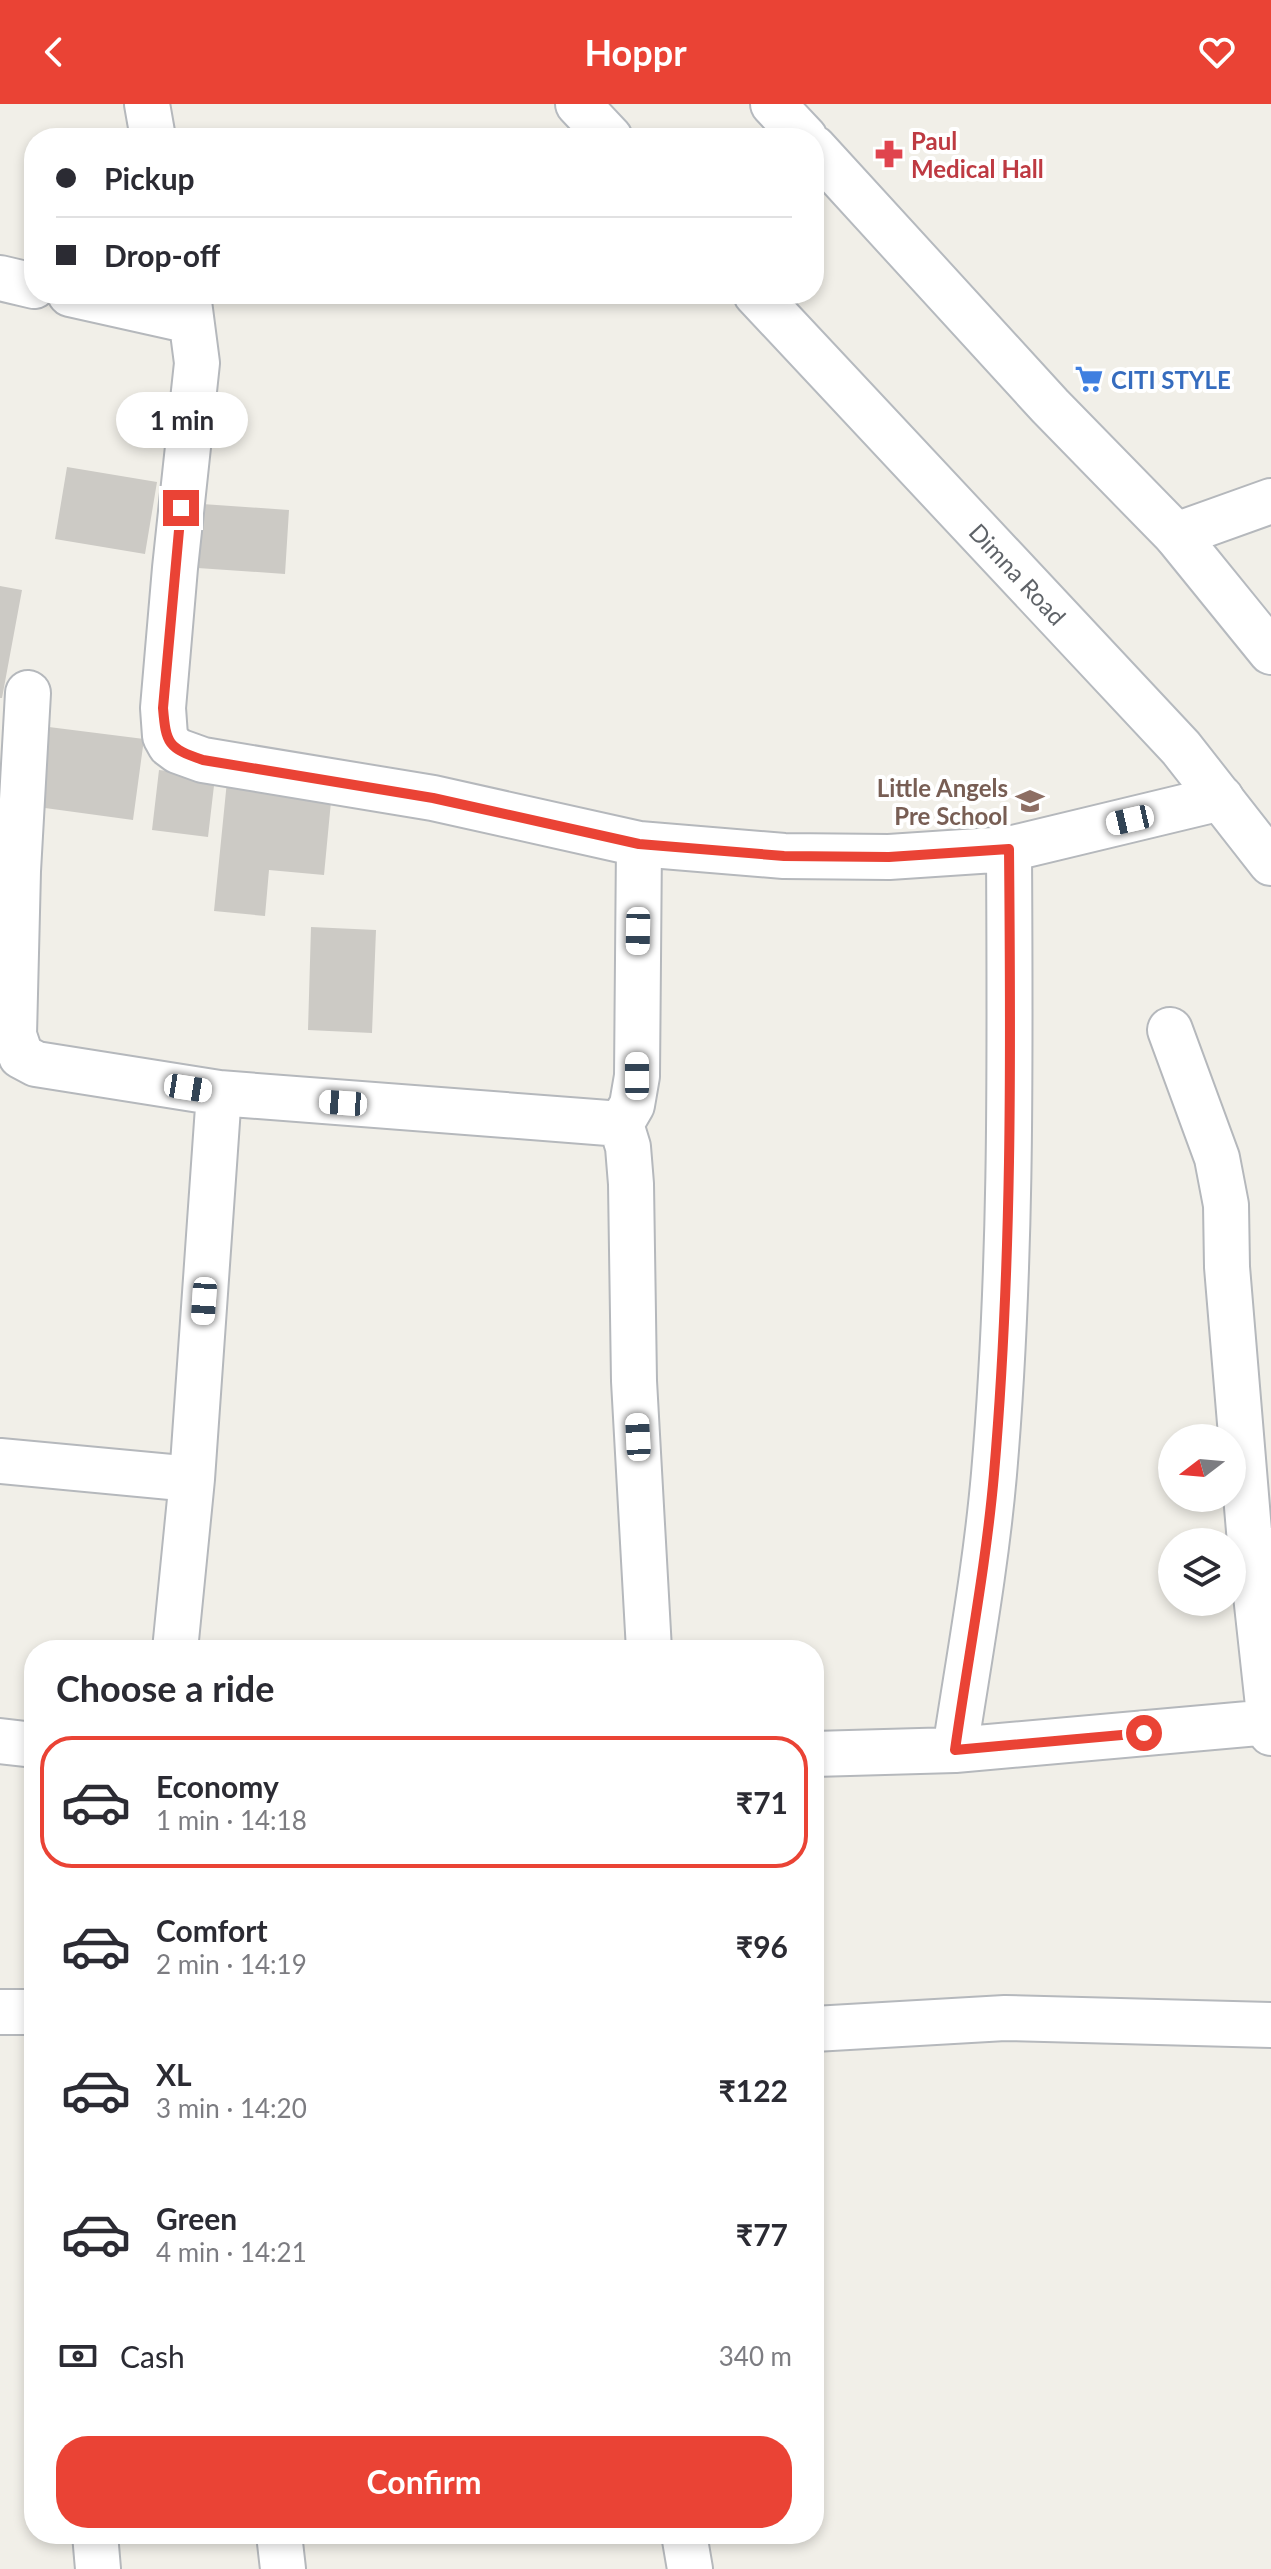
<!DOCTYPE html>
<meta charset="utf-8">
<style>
:root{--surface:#fff;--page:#f7f7f7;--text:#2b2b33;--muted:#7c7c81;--line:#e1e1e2;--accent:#ea4335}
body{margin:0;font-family:Lato,sans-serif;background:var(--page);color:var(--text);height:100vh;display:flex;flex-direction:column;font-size:30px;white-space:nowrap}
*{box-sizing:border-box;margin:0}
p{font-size:26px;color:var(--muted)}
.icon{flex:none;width:44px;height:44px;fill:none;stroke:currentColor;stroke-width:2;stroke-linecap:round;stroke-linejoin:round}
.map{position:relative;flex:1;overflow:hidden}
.panel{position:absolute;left:24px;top:1536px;width:800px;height:904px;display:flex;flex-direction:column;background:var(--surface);border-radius:32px;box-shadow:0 4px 12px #0003}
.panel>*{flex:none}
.hud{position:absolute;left:24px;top:24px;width:800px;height:176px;border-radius:32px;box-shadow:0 4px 12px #0003;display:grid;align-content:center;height:176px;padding:0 32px;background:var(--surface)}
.needle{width:52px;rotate:254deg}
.controls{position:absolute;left:1158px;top:1320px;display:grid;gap:16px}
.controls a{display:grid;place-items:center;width:88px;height:88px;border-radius:50%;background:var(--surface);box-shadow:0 4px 12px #0003;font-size:40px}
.end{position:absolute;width:36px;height:36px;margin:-18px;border:10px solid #ea4335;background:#fff;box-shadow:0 0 0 4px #fff}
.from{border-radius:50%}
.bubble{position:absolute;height:56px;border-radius:28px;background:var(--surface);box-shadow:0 4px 12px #0003;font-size:26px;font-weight:700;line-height:56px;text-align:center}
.car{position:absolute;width:24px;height:48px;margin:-24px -12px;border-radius:10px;box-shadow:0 0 6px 2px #0007;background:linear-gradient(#fff 24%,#345 0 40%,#fff 0 76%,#345 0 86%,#fff 0)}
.hud b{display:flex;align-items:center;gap:28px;height:76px;font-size:30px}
.hud b+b{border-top:2px solid var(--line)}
.hud i{width:20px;height:20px;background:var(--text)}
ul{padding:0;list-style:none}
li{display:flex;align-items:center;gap:24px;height:132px;margin:0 16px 12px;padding:0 16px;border:4px solid transparent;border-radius:32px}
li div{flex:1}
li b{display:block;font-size:30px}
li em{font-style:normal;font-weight:700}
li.selected{border-color:var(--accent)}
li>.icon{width:72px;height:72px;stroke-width:1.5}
h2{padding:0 32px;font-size:36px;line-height:96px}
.pay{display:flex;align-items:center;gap:20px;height:88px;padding:0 32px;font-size:30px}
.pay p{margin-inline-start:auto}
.cta{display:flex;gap:16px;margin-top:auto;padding:16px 32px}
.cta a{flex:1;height:92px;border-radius:32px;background:var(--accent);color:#fff;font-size:32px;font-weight:700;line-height:92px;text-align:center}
header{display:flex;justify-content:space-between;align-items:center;height:104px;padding:0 32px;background:var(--accent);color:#fff;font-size:36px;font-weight:700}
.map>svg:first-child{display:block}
.building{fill:#cccac5}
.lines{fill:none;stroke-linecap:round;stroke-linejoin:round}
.street-casing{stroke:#b5b8bc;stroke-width:48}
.secondary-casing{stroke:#b6babf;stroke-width:48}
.street{stroke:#fff;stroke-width:44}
.secondary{stroke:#fff;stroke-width:44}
.route{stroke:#ea4335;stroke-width:10}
.labels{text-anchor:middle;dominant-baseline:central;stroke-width:8;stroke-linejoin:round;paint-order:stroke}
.health-label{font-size:24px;font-weight:bold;fill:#be3a42;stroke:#fff;text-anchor:start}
.shop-label{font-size:24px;font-weight:bold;fill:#366cbe;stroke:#fff;text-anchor:start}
.street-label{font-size:24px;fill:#5f6368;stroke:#fff}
.education-label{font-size:24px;font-weight:bold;fill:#785e54;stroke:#fff;text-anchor:end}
</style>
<header><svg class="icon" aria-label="back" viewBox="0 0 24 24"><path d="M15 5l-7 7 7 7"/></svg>Hoppr<svg class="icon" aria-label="heart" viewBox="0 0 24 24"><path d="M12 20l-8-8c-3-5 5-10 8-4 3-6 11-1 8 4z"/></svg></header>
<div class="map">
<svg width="1271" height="2465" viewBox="0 0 1271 2465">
<rect width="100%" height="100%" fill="#f1efe8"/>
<path class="building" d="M67,363L157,378L145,450L55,435Z
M188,399L289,406L285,470L183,463Z
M0,482L22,486L2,594H0Z
M33,621L144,635L133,716L23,701Z
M159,666L215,673L208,733L152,726Z
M227,677L332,687L324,771L269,766L265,812L214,807Z
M311,823L376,826L372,929L308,926Z"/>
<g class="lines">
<defs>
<path id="street" d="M147,0L153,34
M0,174L34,182
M70,190L191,217
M188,190L197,259L175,464L163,604L165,632L170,641L178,647L203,656L433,694L639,740
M1176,431L1271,397
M28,589L18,767L14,931L21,952L36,960L219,989L621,1020L628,1043L631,1080L634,1277L649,1546
M1170,926L1217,1054L1226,1101L1227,1163L1249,1427L1271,1629
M621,1020L632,1001L637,972L639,740L784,752L889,753L1009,745L1221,694
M0,1357L192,1375
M175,1546L192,1375L219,989
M0,1637L34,1641
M955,1646C969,1554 986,1462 994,1370C1012,1162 1010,953 1009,745
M814,1650L955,1646L1271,1618
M0,1908H34
M814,1925L1005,1914L1271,1921
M95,2430L98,2465
M279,2430L283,2465
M684,2430L690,2465"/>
<path id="secondary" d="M578,0L610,34
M773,0L805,34
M814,44L1050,302L1176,431L1271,548
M756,190L1181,644L1271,759"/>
</defs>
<use href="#street" class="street-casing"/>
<use href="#secondary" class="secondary-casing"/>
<use href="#street" class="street"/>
<use href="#secondary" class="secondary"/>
</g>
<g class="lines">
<path class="route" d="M181,404L163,604C166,640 168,644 203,656L433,694L639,740L784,752L889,753L1009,745C1011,953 1012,1162 994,1370C986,1462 968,1554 955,1646L1144,1629"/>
</g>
<defs>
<symbol id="pharmacy-bare" viewBox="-9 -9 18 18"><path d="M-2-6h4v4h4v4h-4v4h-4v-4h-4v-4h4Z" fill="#e0444e" stroke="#fff" stroke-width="2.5" paint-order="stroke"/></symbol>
<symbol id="supermarket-bare" viewBox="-9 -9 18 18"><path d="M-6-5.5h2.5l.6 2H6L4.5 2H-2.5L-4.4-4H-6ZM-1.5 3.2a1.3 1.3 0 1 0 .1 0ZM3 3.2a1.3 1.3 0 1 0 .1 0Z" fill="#3f7fe0" stroke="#fff" stroke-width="2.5" paint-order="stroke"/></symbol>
<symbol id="school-bare" viewBox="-9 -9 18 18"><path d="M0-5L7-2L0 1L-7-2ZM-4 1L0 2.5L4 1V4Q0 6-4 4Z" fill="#8d6e63" stroke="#fff" stroke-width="2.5" paint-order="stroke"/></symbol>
</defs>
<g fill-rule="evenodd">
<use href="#pharmacy-bare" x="869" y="30" width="40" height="40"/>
<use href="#supermarket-bare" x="1069" y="255" width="40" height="40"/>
<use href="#school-bare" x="1010" y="677" width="40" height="40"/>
</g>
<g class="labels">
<g class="health-label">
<text x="911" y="36">Paul<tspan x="911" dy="28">Medical Hall</tspan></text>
</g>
<g class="shop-label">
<text x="1111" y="275">CITI STYLE</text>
</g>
<g class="street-label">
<text transform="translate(1018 470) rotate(47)">Dimna Road</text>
</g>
<g class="education-label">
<text x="1008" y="683">Little Angels<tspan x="1008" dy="28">Pre School</tspan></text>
</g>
</g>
</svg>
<div class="controls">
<a><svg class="needle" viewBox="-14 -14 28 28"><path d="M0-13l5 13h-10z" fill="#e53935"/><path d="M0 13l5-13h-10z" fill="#7c7c81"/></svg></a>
<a><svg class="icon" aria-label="layers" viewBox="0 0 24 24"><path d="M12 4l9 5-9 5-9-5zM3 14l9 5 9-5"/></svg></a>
</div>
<i class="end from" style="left:1144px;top:1629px"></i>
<i class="end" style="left:181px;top:404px"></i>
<div class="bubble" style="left:116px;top:288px;width:132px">1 min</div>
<i class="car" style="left:1130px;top:716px;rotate:257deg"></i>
<i class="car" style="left:638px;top:827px;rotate:181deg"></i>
<i class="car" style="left:637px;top:972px;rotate:0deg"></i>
<i class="car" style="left:188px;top:984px;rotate:99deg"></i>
<i class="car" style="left:343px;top:999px;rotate:274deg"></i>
<i class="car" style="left:204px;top:1197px;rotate:184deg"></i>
<i class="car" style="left:638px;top:1333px;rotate:357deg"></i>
<div class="hud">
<b><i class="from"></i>Pickup</b>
<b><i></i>Drop-off</b>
</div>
<section class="panel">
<h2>Choose a ride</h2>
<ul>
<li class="selected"><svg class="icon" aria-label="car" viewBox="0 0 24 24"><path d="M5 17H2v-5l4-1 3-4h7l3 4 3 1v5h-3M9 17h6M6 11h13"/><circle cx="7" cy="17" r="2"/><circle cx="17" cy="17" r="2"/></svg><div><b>Economy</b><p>1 min · 14:18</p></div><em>₹71</em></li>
<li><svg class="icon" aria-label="car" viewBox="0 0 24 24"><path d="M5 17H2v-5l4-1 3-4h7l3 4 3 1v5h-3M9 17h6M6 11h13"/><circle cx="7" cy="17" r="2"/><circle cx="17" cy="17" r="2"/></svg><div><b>Comfort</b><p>2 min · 14:19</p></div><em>₹96</em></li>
<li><svg class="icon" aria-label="car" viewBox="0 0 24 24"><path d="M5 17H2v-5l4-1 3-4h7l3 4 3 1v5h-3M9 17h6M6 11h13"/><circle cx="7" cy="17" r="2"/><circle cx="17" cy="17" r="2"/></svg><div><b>XL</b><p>3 min · 14:20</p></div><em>₹122</em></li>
<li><svg class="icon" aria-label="car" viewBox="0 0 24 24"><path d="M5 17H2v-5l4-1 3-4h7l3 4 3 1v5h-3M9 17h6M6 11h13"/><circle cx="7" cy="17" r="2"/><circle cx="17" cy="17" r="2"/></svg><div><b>Green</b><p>4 min · 14:21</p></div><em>₹77</em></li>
</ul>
<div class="pay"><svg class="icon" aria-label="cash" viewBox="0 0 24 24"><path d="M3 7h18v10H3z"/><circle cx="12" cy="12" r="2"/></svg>Cash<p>340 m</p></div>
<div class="cta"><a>Confirm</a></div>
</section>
</div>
